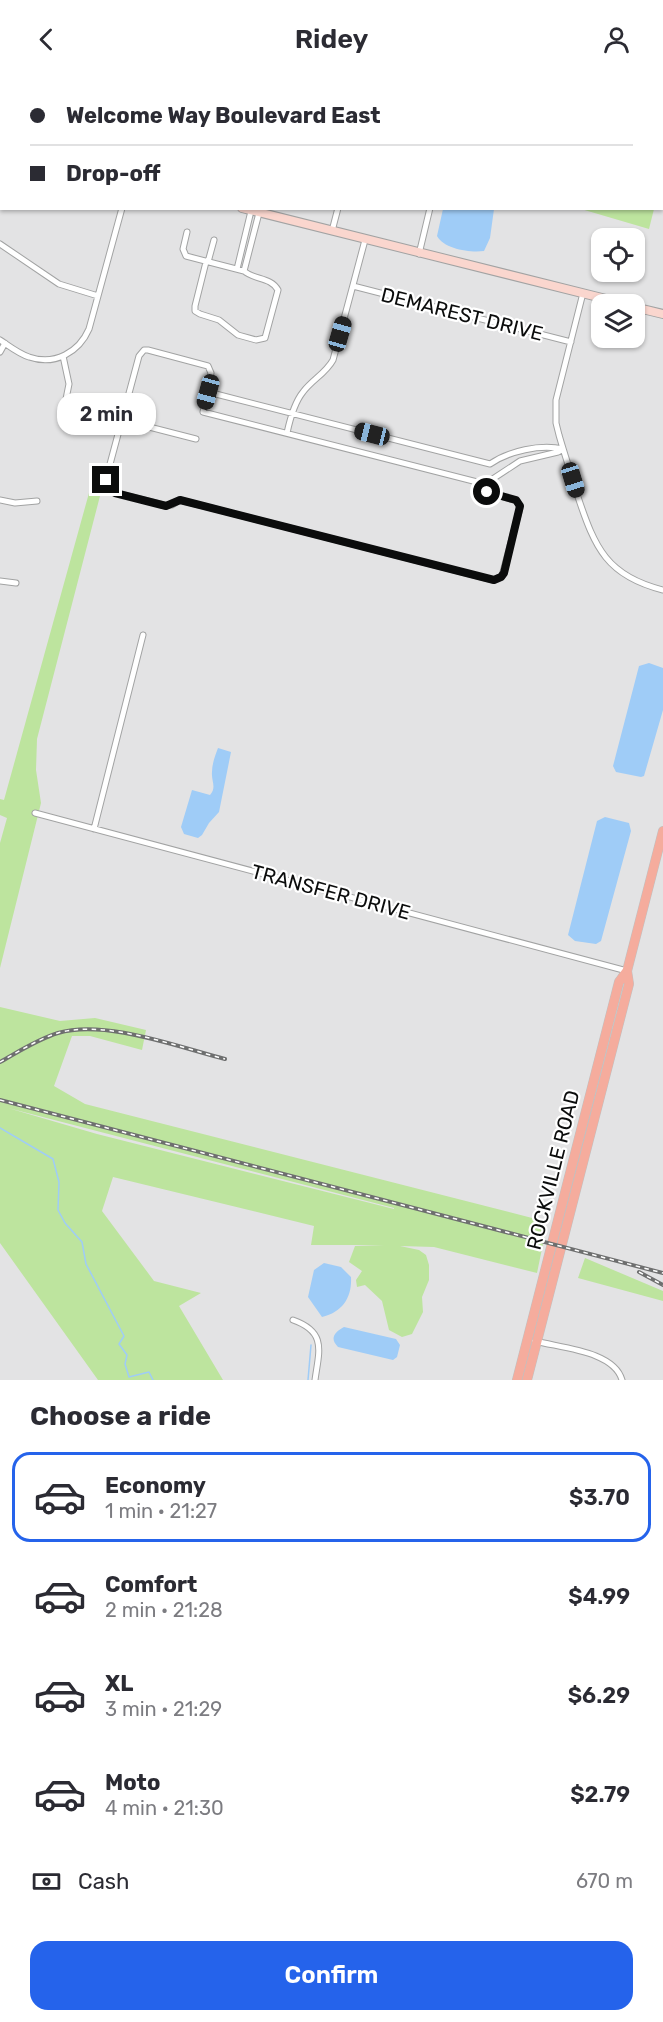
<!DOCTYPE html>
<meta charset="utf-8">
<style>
:root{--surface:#fff;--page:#f7f7f7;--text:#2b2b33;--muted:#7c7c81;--line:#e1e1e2;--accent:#2563eb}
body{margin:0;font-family:Rubik,sans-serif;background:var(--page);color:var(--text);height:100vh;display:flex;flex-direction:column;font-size:22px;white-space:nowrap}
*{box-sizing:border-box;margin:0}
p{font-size:20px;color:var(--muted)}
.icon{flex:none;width:33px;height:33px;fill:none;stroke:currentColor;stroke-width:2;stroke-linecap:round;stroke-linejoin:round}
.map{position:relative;height:1302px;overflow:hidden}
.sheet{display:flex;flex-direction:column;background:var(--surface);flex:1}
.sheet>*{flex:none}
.top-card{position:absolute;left:0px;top:0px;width:663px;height:132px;box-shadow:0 2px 4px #0004;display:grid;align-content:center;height:132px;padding:0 30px;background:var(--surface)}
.tools{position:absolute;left:591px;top:150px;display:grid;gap:12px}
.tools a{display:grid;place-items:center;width:54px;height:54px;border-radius:12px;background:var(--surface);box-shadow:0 2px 4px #0004;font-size:30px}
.end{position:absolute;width:27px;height:27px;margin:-14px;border:8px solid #0b0c0c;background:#fff;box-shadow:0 0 0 3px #fff}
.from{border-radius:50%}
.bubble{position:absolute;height:42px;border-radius:18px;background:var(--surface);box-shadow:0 2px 4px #0004;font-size:20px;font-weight:600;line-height:42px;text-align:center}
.car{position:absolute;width:18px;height:36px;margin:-18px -9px;border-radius:8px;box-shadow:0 0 4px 2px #0007;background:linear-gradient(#222 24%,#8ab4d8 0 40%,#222 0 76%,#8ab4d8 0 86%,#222 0)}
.top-card b{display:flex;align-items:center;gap:21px;height:57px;font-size:22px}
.top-card b+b{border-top:2px solid var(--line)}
.top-card i{width:15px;height:15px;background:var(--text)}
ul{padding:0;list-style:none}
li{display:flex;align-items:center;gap:18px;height:90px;margin:0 12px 9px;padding:0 18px;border:3px solid transparent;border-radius:18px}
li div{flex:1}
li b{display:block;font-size:22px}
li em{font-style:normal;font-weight:600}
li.selected{border-color:var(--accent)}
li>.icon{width:54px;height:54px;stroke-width:1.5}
h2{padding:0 30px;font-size:27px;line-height:72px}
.pay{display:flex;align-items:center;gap:15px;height:66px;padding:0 30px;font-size:22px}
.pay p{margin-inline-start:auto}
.primary-button{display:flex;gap:12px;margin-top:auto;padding:12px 30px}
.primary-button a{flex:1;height:69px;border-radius:18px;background:var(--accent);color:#fff;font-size:24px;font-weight:600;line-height:69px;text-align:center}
header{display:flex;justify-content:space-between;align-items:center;height:78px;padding:0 30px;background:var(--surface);font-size:27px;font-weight:600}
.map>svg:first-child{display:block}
.green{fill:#bde49e;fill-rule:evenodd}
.water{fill:#9fccf7}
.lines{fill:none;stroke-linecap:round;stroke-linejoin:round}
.stream{stroke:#9fccf7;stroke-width:1.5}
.minor-casing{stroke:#a2a3a3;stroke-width:7}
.secondary-casing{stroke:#a2a3a3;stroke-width:10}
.primary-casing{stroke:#c0c0c0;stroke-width:10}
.minor{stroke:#fff;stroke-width:5}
.secondary{stroke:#fad6ce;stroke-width:8}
.primary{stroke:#f5ac9d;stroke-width:9}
.rail-casing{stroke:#6e6f6f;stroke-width:4}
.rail{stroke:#fff;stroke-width:1.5;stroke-dasharray:4.5;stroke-linecap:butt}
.route{stroke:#0b0c0c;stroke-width:8}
.labels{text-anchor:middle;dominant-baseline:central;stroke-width:4.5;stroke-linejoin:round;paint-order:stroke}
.street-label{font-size:20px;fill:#0b0c0c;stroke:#fff}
</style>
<header><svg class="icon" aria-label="back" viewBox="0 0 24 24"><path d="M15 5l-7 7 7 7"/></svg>Ridey<svg class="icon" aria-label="person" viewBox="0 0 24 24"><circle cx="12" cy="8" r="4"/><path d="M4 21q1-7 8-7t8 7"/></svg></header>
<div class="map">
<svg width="663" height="1302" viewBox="0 0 663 1302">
<rect width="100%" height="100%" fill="#e3e3e4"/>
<path class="green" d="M581,131L654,130V131L649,151Z
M89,415L100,418L37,661L36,692L41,725L0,890V765L7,740L0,737V721L4,722Z
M0,929L60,943L95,940L146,952L142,972L90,958H72L54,1008L85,1026L536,1141L545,1156L537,1195L434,1169L400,1168L419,1172L426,1177L429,1187V1202L422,1219L423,1234L412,1256L402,1259L389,1252L382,1223L365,1207L357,1209L356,1202L362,1193L349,1184L355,1168L384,1167H311L314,1148L113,1099L102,1133L154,1203L201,1215L179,1228L223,1302H98L0,1165ZM8,1030L394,1130V1131L97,1056Z
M585,1180L663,1213V1223L578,1200Z"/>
<path class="water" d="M443,131H494L490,160L484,173C470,175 444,171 437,158Z
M649,585L663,590V632L644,698L641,699L616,694L613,688L639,588Z
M218,670L231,674L219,734L209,745L202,757L198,760L184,756L181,749L192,712L210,717C217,709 211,703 212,694C212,686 215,678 218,670Z
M605,739L629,745L631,753L601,863L596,866L575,863L568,857L597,743Z
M324,1185L341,1189L351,1199C352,1219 343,1234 322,1239L308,1219L314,1192Z
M344,1249L396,1261L400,1267L397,1279L393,1282L338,1269C329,1260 335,1254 344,1249Z"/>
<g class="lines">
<path class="stream" d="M0,1050L53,1081L59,1104L58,1132L65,1145L82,1164L86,1186L124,1258L119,1266L127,1277L125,1286L129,1299L149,1294L153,1302
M308,1302L311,1267"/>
<defs>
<path id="minor" d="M470,0L471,2
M204,2V0
M286,2L287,0
M369,2V0
M662,35L663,36
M0,53H2
M0,80L2,81
M332,153L338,130
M187,154L183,171L186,178L244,193C254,202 271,199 278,212L265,260L256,262L238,257L219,242L200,236L195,233V228L206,184
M0,166L59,206L98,218
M419,176L430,130
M208,184L214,162
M634,189L641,184
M237,191L251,133
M244,193L259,135
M353,208L571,264
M583,215L556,322V345L559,357C565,378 572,398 578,419C595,470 607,498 663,512
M0,262C9,268 19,276 29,279C55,288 79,274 89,251L122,130
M148,272L208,288L211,295L203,334L485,406V410L487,414L517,423L520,430L502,498L493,502L180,422L172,427H164L112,414L107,407L106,401L139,278L144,272Z
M0,274L5,265
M208,314L490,386C509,373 540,366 563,371
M62,341L69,306L63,278
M122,342L196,361
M287,355C290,341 294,325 303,314C312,302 326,295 333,282L365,162
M485,406L520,383L558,374L563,371
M0,422L15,425L37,423
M0,503L16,505
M35,735L627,893
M94,751L143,557
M293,1242C327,1254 319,1273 315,1302
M535,1263C561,1270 614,1273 622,1302"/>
<path id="secondary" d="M0,67H2
M242,130L626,226
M634,229L663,236"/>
<path id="primary" d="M517,1302L619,904L627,893
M527,1302L629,906L627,893L663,753"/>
</defs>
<use href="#minor" class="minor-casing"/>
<use href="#secondary" class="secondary-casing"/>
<use href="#primary" class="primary-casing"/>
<use href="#minor" class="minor"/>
<use href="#secondary" class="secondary"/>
<use href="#primary" class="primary"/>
<defs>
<path id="rail" d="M0,984C18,974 38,961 58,955C105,941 178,969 225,981
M0,1022L663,1195
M639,1194L663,1207"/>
</defs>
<use href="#rail" class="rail-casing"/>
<use href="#rail" class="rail"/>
</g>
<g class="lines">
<path class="route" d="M106,402L108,410L115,415L166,428L180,422L494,502L501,499L504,495L520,428L516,422L487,414"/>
</g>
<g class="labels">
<g class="street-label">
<text transform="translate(462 236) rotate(14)">DEMAREST DRIVE</text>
<text transform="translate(331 814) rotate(15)">TRANSFER DRIVE</text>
<text transform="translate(553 1092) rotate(-76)">ROCKVILLE ROAD</text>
</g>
</g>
</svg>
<div class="tools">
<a><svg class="icon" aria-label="locate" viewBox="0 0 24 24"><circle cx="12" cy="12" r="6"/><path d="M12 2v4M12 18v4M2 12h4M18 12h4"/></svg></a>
<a><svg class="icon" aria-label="layers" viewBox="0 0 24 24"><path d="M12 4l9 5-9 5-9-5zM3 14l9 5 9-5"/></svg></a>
</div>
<i class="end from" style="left:487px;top:414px"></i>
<i class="end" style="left:106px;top:402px"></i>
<div class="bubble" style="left:57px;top:315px;width:99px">2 min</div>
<i class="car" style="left:340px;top:256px;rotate:16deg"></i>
<i class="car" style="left:208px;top:314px;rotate:195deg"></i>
<i class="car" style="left:372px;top:356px;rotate:284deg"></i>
<i class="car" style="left:573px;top:402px;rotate:163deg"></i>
<div class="top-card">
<b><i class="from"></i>Welcome Way Boulevard East</b>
<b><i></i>Drop-off</b>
</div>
</div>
<section class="sheet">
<h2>Choose a ride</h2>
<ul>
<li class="selected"><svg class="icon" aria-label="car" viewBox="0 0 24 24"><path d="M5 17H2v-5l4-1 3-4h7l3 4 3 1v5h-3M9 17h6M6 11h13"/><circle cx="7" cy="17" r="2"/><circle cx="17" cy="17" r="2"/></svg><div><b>Economy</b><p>1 min · 21:27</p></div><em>$3.70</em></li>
<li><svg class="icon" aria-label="car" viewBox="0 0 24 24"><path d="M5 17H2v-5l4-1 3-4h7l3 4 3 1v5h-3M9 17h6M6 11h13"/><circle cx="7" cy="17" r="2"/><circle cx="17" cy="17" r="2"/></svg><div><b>Comfort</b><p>2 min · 21:28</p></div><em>$4.99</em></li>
<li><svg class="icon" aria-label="car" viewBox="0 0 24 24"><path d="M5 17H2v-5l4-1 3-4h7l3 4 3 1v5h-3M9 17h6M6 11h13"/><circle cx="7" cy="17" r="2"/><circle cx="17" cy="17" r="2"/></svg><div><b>XL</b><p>3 min · 21:29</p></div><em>$6.29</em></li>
<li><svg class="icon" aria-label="car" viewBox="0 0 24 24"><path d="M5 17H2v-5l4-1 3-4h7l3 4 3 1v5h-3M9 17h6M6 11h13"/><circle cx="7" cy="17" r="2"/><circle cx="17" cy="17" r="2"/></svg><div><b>Moto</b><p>4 min · 21:30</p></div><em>$2.79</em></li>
</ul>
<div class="pay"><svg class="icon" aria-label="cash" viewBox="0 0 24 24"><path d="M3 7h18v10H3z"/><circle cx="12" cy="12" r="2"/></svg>Cash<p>670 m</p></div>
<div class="primary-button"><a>Confirm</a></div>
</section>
